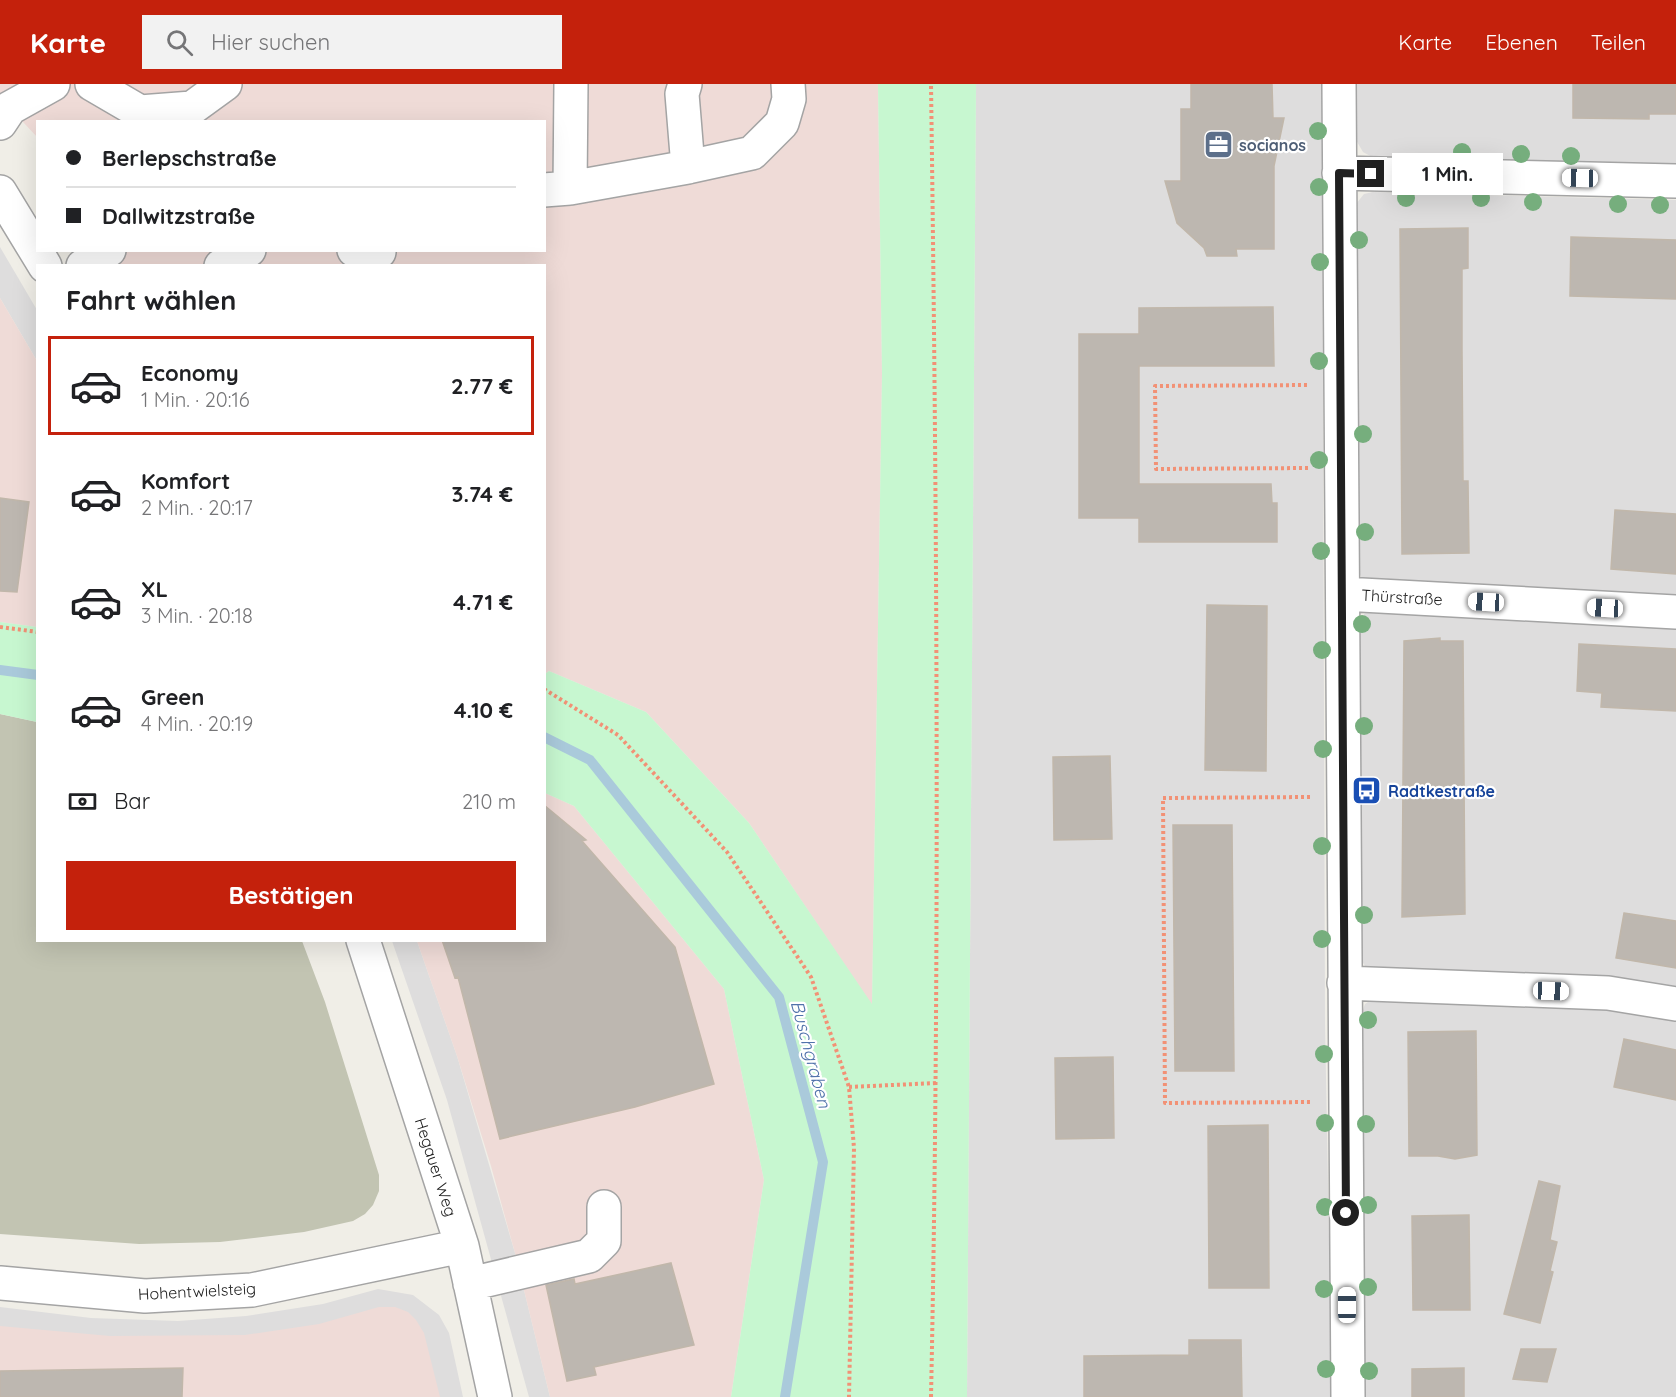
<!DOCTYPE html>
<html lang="de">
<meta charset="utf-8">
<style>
:root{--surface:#fff;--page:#f2f2f2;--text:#202124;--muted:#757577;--line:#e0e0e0;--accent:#c4210c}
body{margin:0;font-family:Quicksand,sans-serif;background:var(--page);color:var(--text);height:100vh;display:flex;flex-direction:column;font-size:22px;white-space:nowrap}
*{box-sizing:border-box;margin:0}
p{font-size:20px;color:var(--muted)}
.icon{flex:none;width:33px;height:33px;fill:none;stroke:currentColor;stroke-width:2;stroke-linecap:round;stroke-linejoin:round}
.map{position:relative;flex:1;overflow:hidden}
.panel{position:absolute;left:36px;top:180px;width:510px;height:678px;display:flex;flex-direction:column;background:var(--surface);border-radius:0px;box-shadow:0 6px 24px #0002}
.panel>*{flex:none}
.banner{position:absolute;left:36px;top:36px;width:510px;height:132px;border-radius:0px;box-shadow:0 6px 24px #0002;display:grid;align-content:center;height:132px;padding:0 30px;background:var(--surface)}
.end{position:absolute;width:27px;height:27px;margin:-14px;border:8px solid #202020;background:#fff;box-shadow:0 0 0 3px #fff}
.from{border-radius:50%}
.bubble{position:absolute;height:42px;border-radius:0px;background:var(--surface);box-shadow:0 6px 24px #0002;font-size:20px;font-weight:700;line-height:42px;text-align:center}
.car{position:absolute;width:18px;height:36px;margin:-18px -9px;border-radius:8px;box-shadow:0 0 4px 2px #0007;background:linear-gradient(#fff 24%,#345 0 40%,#fff 0 76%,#345 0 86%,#fff 0)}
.banner b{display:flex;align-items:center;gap:21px;height:57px;font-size:22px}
.banner b+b{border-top:2px solid var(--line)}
.banner i{width:15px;height:15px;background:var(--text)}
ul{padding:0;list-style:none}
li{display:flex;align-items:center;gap:18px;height:99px;margin:0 12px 9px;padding:0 18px;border:3px solid transparent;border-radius:0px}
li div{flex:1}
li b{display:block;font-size:22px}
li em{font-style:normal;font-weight:700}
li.on{border-color:var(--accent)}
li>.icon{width:54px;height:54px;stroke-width:1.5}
h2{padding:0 30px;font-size:27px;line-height:72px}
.pay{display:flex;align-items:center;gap:15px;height:66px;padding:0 30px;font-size:22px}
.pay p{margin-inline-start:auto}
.primary-button{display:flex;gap:12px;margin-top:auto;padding:12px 30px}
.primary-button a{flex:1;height:69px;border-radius:0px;background:var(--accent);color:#fff;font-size:24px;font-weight:700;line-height:69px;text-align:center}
header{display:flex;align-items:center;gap:36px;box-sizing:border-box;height:84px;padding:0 30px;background:var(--accent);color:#fff}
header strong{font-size:28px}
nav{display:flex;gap:33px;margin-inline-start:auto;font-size:21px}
.search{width:420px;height:54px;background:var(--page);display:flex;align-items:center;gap:15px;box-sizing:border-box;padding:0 21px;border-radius:0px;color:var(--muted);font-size:22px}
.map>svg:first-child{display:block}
.residential{fill:#dedddd}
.commercial{fill:#efdbd7}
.construction{fill:#c2c4b2}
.park{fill:#c7f7d0}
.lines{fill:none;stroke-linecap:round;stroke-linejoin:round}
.stream{stroke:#aacadb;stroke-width:10}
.building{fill:#bdb7b0;stroke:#c1b7aa;stroke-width:1.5}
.minor-casing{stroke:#a4a4a4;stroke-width:36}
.path{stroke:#f29175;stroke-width:4;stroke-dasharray:3 3;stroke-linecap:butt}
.minor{stroke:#fff;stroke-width:33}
.tree{fill:#76ae7d}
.route{stroke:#202020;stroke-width:8}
.labels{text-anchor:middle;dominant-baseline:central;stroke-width:4.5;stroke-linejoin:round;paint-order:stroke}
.service-label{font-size:16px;font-weight:bold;fill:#4e5e75;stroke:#fff;text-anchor:start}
.street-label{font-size:16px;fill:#202020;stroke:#fff}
.transit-label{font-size:16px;font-weight:bold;fill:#164399;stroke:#fff;text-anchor:start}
.water-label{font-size:18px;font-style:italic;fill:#5173ab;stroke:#fff}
</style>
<header>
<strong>Karte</strong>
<div class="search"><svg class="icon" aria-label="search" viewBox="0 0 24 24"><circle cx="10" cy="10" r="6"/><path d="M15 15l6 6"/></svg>Hier suchen</div>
<nav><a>Karte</a><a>Ebenen</a><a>Teilen</a></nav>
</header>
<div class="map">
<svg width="1676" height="1313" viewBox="0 0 1676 1313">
<rect width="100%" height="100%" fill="#f0eee7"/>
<path class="residential" d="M976,0H1322L1325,940L1332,1313H967Z
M1356,0H1676V80L1372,73L1363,68L1356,56Z
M1373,108L1676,116V516L1363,497L1359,488L1356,120L1364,110Z
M0,163L37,226V277L0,214Z
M1366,527L1676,539V908L1367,885L1360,874L1359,539Z
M392,857H417L457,972L515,1169L550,1313H529L447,1016Z
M1374,914L1609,923L1676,935V1313H1364L1361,931L1365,920Z
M378,1205L413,1211L439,1231L449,1249L463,1313H0V1223L91,1234L178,1237L246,1232L323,1220Z"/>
<path class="commercial" d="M0,0H878L882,290L872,921L749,739L646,628L549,587L545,590L544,182H104L97,167L544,166V38H38L37,53L10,24L0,18Z
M0,214L37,277V543L0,538Z
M545,709L574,722L724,905L764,1096L731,1313H550L515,1169L491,1082L457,972L417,857L544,856Z
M379,1223H395L408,1228L416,1236L424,1249L440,1313H0V1242L110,1252L245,1251L319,1240Z"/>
<path class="construction" d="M0,630L37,638L38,856L302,857L325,918L379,1091V1107L373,1121L365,1130L353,1137L304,1148L220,1158L139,1160L0,1150Z"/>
<path class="park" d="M878,0H976L967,1313H731L764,1096L724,905L574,722L545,709V590L549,587L646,628L749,739L872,920L882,290Z
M0,538L37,543V638L0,630Z"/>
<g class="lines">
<path class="stream" d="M0,586L38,591
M544,653L590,676L779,913L823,1078L785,1313"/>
</g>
<path class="building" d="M1191,0H1272L1273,34H1284L1274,82V165H1236L1237,172H1207L1204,164L1177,139L1165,97H1181V25H1191Z
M1573,0H1676V30H1649V35L1573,34Z
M1468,144V184L1462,185V266L1463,397H1468L1469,469L1402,470L1400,145Z
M1571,153L1676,156V215L1570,212Z
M1273,223L1274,282H1139V400H1271L1272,419H1277V458H1139V434H1079V250H1139V224Z
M0,414L29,418L17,508L0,507Z
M1615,426L1676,430V490L1611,485Z
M1207,521L1267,522L1266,687L1205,686Z
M1440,554V557H1463L1465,830L1402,833L1404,557Z
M1579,560L1676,565V627L1601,623L1602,609L1577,607Z
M1110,672L1112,755L1054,756L1053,673Z
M544,721L586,756L582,757L675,863L714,1000L635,1023L500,1055L458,893L455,894L442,856H544Z
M1173,741H1232L1234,987H1175Z
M1624,829L1676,837V884L1616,874Z
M1476,947L1477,1071L1455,1075L1438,1072H1409L1408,948Z
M1624,955L1676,966V1016L1614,1003Z
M1113,973L1114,1054L1056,1055L1055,974Z
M1268,1041L1269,1204H1209L1208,1042Z
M1539,1097L1560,1102L1550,1156L1557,1158L1550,1187L1553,1188L1540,1239L1504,1230Z
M1469,1131L1470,1226H1413L1412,1132Z
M671,1179L694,1261L594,1283L596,1291L567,1297L546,1201L574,1195L575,1200Z
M1189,1256H1241L1242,1313H1084V1272L1189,1271Z
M1521,1265H1556L1547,1298L1513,1295Z
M183,1284L182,1313H0V1287Z
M1464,1284V1313H1412V1285Z"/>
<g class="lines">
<defs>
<path id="minor" d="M92,0L140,28L192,24L225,0
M685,0L682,10L688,83
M1339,0L1348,1313
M0,39L10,24L53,0
M1339,89L1676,97
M570,104L571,0
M544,106L570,104L688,83L752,69L782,39L789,15L788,0
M0,108L45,182
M354,166L379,168
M83,182L109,166
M221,182L249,166
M1343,510L1676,528
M363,856L462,1162L495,1313
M1344,899L1608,909L1676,920
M0,1199L145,1212L252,1206L462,1162
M470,1200L589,1172L604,1157V1123"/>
</defs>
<use href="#minor" class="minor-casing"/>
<path class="path" d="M1308,384L1156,385L1155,302L1309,301
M0,543L38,548
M544,605L618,651L727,768L811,893L849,1003L854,1064L849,1313
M1310,713L1163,714L1165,1019L1312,1018
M849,1003L937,999
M931,1313C940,875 937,438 931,0"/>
<use href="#minor" class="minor"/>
</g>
<g class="tree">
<circle cx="1318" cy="47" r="9"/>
<circle cx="1462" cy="68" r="9"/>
<circle cx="1521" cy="70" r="9"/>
<circle cx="1571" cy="72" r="9"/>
<circle cx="1319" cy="103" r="9"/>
<circle cx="1406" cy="114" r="9"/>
<circle cx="1481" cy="114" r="9"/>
<circle cx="1533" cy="118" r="9"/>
<circle cx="1618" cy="120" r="9"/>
<circle cx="1660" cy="121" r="9"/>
<circle cx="1359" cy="156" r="9"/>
<circle cx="1320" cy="178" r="9"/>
<circle cx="1319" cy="277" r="9"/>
<circle cx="1363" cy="350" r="9"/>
<circle cx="1319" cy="376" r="9"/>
<circle cx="1365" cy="448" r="9"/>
<circle cx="1321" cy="467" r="9"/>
<circle cx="1362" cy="540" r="9"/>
<circle cx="1322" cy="566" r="9"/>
<circle cx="1364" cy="642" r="9"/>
<circle cx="1323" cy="665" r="9"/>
<circle cx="1322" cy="762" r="9"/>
<circle cx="1364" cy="831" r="9"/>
<circle cx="1322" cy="855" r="9"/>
<circle cx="1368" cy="936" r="9"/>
<circle cx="1324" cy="970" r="9"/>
<circle cx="1325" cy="1039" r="9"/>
<circle cx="1366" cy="1040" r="9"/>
<circle cx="1368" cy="1121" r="9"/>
<circle cx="1325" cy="1123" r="9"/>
<circle cx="1368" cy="1203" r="9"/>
<circle cx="1324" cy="1205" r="9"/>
<circle cx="1326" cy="1285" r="9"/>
<circle cx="1369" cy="1287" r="9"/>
</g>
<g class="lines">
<path class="route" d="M1346,1129L1339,89L1371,90"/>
</g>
<defs>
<symbol id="office-square" viewBox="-11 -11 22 22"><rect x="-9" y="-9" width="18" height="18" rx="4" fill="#5c6f8a" stroke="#fff"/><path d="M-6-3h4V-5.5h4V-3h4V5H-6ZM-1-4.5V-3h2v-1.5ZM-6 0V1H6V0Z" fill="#fff"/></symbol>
<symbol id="bus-square" viewBox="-11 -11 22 22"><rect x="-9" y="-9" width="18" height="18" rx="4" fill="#1a4fb4" stroke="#fff"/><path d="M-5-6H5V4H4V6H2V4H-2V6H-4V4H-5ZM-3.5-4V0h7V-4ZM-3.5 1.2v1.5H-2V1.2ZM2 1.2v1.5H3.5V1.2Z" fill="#fff"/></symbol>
</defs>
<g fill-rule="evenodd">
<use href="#office-square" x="1202" y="44" width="33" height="33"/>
<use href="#bus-square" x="1350" y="690" width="33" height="33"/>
</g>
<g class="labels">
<g class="service-label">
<text x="1239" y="61">socianos</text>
</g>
<g class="street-label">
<text transform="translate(1402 513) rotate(3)">Thürstraße</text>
<text transform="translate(436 1083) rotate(72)">Hegauer Weg</text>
<text transform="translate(197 1207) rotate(-3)">Hohentwielsteig</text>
</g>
<g class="transit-label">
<text x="1388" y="707">Radtkestraße</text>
</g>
<g class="water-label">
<text transform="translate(811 970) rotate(75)">Buschgraben</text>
</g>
</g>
</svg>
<i class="end from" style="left:1346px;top:1129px"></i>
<i class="end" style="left:1371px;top:90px"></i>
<div class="bubble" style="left:1392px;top:69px;width:111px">1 Min.</div>
<i class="car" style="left:1580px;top:94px;rotate:271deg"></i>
<i class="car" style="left:1486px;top:518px;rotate:273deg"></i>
<i class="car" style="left:1605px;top:524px;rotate:273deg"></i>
<i class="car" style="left:1551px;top:907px;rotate:92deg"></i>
<i class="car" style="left:1347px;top:1221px;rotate:0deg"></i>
<div class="banner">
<b><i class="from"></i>Berlepschstraße</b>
<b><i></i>Dallwitzstraße</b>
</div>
<section class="panel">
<h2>Fahrt wählen</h2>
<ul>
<li class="on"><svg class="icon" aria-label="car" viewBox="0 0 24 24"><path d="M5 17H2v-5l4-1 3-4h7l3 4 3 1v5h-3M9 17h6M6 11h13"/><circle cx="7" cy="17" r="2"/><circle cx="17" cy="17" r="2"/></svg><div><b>Economy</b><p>1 Min. · 20:16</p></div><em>2.77 €</em></li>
<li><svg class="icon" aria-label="car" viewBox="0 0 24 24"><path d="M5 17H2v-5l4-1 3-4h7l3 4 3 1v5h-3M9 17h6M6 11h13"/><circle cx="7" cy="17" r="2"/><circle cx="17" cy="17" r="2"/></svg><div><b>Komfort</b><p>2 Min. · 20:17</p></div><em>3.74 €</em></li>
<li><svg class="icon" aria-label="car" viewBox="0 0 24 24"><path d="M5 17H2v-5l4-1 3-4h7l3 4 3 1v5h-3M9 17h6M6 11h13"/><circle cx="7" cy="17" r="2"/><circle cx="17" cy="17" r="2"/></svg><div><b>XL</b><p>3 Min. · 20:18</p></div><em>4.71 €</em></li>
<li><svg class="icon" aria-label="car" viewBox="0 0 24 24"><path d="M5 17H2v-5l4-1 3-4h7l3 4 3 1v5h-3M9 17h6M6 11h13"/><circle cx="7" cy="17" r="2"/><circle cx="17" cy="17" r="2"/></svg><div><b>Green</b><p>4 Min. · 20:19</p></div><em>4.10 €</em></li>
</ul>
<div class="pay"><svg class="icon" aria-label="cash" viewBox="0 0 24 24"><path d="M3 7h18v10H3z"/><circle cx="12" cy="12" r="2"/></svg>Bar<p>210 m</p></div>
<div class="primary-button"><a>Bestätigen</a></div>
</section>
</div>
